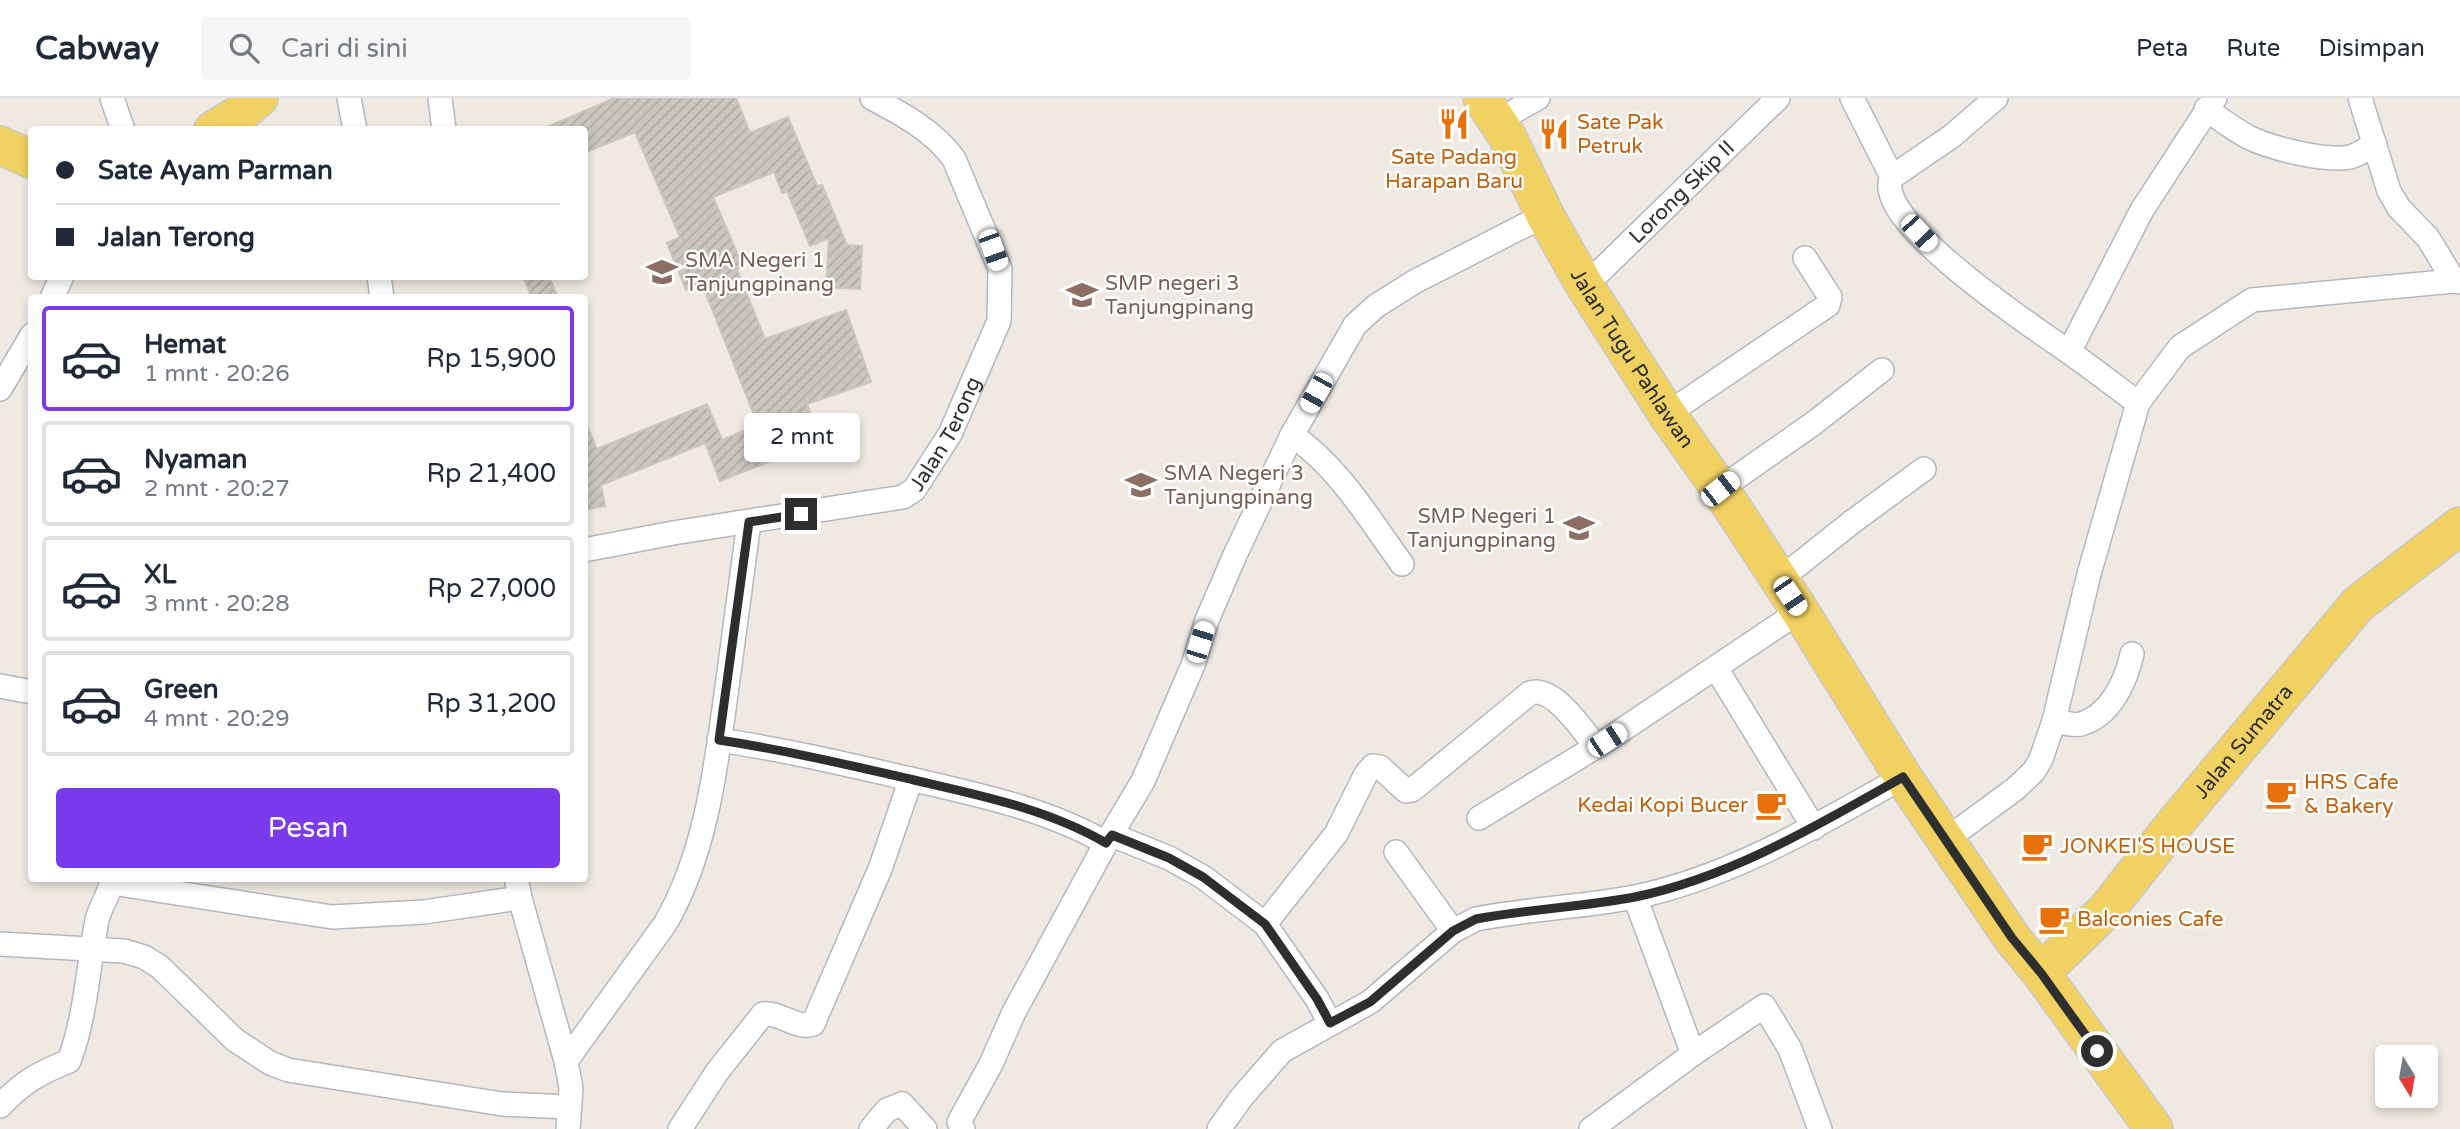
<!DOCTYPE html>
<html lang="id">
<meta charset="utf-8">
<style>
:root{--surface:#fff;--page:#f6f6f7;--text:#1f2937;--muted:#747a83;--line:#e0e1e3;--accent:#7c3aed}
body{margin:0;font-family:"Varela Round",sans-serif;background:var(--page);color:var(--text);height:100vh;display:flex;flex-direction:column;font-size:26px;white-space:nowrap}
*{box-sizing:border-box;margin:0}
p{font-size:23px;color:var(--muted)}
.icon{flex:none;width:38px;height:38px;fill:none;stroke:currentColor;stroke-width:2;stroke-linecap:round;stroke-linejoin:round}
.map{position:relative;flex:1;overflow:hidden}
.side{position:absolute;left:28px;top:196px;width:560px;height:588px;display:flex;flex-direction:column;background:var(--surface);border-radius:7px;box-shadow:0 4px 10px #0003}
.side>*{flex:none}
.top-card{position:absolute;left:28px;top:28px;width:560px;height:154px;border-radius:7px;box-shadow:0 4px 10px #0003;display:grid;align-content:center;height:154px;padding:0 28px;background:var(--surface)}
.needle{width:46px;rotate:169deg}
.controls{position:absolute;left:2375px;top:947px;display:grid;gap:14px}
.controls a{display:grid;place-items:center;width:63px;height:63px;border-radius:7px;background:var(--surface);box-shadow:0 4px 10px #0003;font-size:35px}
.end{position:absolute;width:32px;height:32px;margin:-16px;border:9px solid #2e2e2e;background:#fff;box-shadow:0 0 0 4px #fff}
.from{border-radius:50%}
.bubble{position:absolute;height:49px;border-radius:7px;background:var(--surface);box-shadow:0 4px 10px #0003;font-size:23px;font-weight:600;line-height:49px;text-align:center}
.car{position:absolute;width:21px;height:42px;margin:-21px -10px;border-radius:9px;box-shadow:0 0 5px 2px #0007;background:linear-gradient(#fff 24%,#345 0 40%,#fff 0 76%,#345 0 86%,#fff 0)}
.top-card b{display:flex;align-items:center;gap:24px;height:66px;font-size:26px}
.top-card b+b{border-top:2px solid var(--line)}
.top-card i{width:18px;height:18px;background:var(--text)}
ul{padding:12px 0 0;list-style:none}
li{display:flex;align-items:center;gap:21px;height:105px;margin:0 14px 10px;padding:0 14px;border:4px solid var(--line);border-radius:7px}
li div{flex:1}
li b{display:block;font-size:26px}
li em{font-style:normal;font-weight:600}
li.selected{border-color:var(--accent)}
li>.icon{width:63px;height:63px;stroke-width:1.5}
.button{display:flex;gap:14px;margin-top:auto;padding:14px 28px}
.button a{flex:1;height:80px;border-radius:7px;background:var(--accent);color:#fff;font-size:28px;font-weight:600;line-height:80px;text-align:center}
header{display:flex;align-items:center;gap:42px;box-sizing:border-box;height:98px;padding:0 35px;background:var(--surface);border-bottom:2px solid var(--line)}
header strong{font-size:33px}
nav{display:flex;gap:38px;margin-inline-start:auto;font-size:24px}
.search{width:490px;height:63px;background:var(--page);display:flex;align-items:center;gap:18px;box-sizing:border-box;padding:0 24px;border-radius:7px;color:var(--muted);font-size:26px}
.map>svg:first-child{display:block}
.building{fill:url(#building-hatch);stroke:#cbc5ba;stroke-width:2}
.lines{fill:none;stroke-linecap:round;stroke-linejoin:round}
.street-casing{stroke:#b4b7c1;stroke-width:26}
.primary-casing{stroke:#c9c9c9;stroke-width:40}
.street{stroke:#fff;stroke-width:23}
.primary{stroke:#f2d163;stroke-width:37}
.route{stroke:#2e2e2e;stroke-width:9}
.labels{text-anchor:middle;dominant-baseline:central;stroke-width:5;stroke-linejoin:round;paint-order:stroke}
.food-label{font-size:21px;fill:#c56008;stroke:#fff;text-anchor:start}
.street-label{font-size:21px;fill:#2e2e2e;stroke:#fff}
.education-label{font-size:21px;fill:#785e54;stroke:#fff;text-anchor:start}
</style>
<header>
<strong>Cabway</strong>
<div class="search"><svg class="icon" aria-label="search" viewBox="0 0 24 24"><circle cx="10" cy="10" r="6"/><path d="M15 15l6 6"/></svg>Cari di sini</div>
<nav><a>Peta</a><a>Rute</a><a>Disimpan</a></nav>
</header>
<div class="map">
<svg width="2460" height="1031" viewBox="0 0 2460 1031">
<defs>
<pattern id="building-hatch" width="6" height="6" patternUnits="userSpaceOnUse" patternTransform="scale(1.75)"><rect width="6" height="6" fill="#cbc7bf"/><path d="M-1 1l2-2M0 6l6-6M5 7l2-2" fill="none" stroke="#afaba4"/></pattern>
</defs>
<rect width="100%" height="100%" fill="#efe9e1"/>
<path class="building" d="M615,0H736L750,35L788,19L817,88L822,87L847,147L862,148L860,191L826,189L829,140L810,148L787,93L782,95L774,74L713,99L743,169L737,171L765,241L846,212L871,284L807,306L821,343L720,383L705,345L601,387L605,408L584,412V321L597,351L707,306L722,342L758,327L702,186L686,192L667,145L680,139L635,34L584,55V32H540Z
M523,178H549L558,200H532Z"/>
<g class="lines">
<defs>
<g id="street">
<path d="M112,0L123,32"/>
<path d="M349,0L355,32"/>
<path d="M440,0L444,32"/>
<path d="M1852,0L1892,79"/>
<path d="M1996,0L1952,38L1892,79C1869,121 2036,231 2069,254C2092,270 2115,288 2138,305"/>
<path d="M2360,0L2389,93L2399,110L2428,140L2454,183"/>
<path d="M2206,11C2220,21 2233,31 2248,39C2270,50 2326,64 2350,59C2359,57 2368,50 2375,46"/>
<path d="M1497,23L1538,0"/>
<path d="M379,178L382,200"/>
<path id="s1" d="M1585,188L1778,0"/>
<path d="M52,200L62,178"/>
<path d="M2069,254L2142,112L2215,0"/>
<path d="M0,291L32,237"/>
<path d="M1667,316L1828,207L1830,199L1805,160"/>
<path d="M1292,337C1339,369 1369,421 1402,466"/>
<path d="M1720,391L1814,325L1882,272"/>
<path id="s2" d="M584,452L673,435L903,399L914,392L950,336L999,223L1000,171L954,61C934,33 902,16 872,0"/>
<path d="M1779,482L1852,424L1924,371"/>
<path d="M1716,570L1814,730"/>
<path d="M0,588L32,594"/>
<path d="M2054,623C2062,624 2073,628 2081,626C2111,617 2126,583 2132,556"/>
<path d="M719,642C787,652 853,668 919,683C983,698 1049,712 1106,745"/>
<path d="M1479,720L1607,642L1800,513"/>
<path d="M1112,737L1169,760L1203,779L1265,826L1317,901L1330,925"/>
<path d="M1947,741L2015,691L2034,673L2041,661L2054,623L2089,476L2138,305L2180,249L2252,202L2454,183L2460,184"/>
<path d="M1396,754L1453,833"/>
<path d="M516,780L520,800L566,963L571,990L568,1031"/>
<path d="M112,785L332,819L424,814L520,800"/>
<path d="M1635,799L1693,956"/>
<path d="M1265,826L1336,736L1366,676L1373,668L1380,669L1406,693L1412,692L1530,595C1553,587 1583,632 1596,649"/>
<path d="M0,846L124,853L144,859L160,869L235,942L270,965L288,972L502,1006L568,1009"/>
<path d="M566,963L665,826C706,756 716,669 727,589C734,534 742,479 749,424"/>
<path d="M0,1008C23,984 39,975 69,963C86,918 88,869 97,822C100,808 111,795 112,780"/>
<path d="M680,1031L717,974L763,916C780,914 798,932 813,926L880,771L911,681"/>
<path d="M871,1031L887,1012L902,1006L925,1031"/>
<path d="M963,1031L959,1024L991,966L1014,914L1106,745L1143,683L1193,567L1207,522L1235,457L1292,337L1355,227L1376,208L1414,184L1545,117"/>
<path d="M1219,1031L1241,1000L1282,953L1370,904L1453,833L1476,821C1528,811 1582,809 1635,799C1731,779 1818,727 1903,679"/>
<path d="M1591,1031L1693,956L1764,908L1790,951L1820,1031"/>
</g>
<g id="primary">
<path id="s3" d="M1482,0L1507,38L1545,117L1585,188L1667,316L1720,391L1800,513L1903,679L2012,840L2041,875L2154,1031"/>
<path d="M213,32L241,15L259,0"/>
<path d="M0,47L32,62"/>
<path id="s4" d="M2041,875L2107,811L2176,724L2358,506L2460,428"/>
</g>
</defs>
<use href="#street" class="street-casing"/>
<use href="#primary" class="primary-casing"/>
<use href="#street" class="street"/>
<use href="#primary" class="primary"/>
</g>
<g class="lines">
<path class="route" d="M801,416L749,424L719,642C785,652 849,667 914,682C979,697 1048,711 1106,745L1112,737L1169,760L1203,779L1265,826L1317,901L1330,925L1370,904L1453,833L1476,821C1528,811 1582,809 1635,799C1731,779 1818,727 1903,679L2012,840L2041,875L2097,953"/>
</g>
<defs>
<symbol id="restaurant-bare" viewBox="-9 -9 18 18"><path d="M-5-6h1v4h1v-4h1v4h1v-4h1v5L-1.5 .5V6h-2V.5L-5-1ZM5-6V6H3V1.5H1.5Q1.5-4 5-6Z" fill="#e8710a" stroke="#fff" stroke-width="2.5" paint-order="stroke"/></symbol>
<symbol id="school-bare" viewBox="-9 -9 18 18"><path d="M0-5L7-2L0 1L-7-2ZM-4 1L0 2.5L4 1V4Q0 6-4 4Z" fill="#8d6e63" stroke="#fff" stroke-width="2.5" paint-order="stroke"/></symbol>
<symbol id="cafe-bare" viewBox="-9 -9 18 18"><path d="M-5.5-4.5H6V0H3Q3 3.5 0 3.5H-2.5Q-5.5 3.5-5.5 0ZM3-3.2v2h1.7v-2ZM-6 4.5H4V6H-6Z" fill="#e8710a" stroke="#fff" stroke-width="2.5" paint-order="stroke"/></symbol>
</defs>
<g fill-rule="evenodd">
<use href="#restaurant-bare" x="1432" y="4" width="44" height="44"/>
<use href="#restaurant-bare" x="1532" y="14" width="44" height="44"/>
<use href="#school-bare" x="640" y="152" width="44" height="44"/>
<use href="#school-bare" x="1060" y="175" width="44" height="44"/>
<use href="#school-bare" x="1119" y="365" width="44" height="44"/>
<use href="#school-bare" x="1557" y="408" width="44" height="44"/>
<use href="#cafe-bare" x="2259" y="674" width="44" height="44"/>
<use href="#cafe-bare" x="1749" y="685" width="44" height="44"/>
<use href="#cafe-bare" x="2015" y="726" width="44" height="44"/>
<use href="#cafe-bare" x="2032" y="799" width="44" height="44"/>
</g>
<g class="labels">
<g class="food-label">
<text x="1577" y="24">Sate Pak<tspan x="1577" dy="24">Petruk</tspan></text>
<text x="1454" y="59" text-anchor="middle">Sate Padang<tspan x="1454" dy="24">Harapan Baru</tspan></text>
<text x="2304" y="684">HRS Cafe<tspan x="2304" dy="24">&amp; Bakery</tspan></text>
<text x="1748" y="707" text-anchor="end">Kedai Kopi Bucer</text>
<text x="2060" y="748">JONKEI'S HOUSE</text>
<text x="2077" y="821">Balconies Cafe</text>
</g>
<g class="street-label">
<text stroke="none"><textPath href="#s1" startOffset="135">Lorong Skip II</textPath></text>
<text stroke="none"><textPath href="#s3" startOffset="301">Jalan Tugu Pahlawan</textPath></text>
<text stroke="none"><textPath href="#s2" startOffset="401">Jalan Terong</textPath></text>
<text stroke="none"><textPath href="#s4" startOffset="308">Jalan Sumatra</textPath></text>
</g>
<g class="education-label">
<text x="685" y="162">SMA Negeri 1<tspan x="685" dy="24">Tanjungpinang</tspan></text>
<text x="1105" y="185">SMP negeri 3<tspan x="1105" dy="24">Tanjungpinang</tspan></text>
<text x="1164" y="375">SMA Negeri 3<tspan x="1164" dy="24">Tanjungpinang</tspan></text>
<text x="1556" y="418" text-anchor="end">SMP Negeri 1<tspan x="1556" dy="24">Tanjungpinang</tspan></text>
</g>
</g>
</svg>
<div class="controls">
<a><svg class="needle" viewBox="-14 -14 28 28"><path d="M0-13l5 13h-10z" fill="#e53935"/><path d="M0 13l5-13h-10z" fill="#747a83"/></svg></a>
</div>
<i class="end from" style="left:2097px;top:953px"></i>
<i class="end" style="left:801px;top:416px"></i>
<div class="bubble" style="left:744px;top:315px;width:116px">2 mnt</div>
<i class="car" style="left:1919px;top:135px;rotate:137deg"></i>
<i class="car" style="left:993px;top:152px;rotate:160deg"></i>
<i class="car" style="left:1316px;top:295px;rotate:209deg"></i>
<i class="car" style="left:1720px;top:391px;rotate:52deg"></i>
<i class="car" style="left:1790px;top:498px;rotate:146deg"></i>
<i class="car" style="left:1200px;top:544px;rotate:17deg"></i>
<i class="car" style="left:1607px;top:642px;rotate:57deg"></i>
<div class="top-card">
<b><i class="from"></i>Sate Ayam Parman</b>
<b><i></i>Jalan Terong</b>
</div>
<section class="side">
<ul>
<li class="selected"><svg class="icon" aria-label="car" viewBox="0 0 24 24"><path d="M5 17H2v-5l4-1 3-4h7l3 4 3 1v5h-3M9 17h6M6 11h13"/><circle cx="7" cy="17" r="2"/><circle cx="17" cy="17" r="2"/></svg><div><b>Hemat</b><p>1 mnt · 20:26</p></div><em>Rp 15,900</em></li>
<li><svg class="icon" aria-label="car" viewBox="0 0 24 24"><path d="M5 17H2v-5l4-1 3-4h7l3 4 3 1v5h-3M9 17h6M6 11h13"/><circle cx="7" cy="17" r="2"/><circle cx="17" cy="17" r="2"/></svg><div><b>Nyaman</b><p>2 mnt · 20:27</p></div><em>Rp 21,400</em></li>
<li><svg class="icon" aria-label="car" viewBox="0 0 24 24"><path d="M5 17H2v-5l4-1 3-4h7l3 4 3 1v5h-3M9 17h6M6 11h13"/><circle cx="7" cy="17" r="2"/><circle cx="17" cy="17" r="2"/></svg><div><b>XL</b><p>3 mnt · 20:28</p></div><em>Rp 27,000</em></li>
<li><svg class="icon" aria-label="car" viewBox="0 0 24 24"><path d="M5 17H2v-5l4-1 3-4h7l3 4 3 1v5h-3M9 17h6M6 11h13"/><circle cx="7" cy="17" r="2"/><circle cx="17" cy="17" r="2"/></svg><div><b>Green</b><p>4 mnt · 20:29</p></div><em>Rp 31,200</em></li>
</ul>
<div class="button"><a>Pesan</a></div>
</section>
</div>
